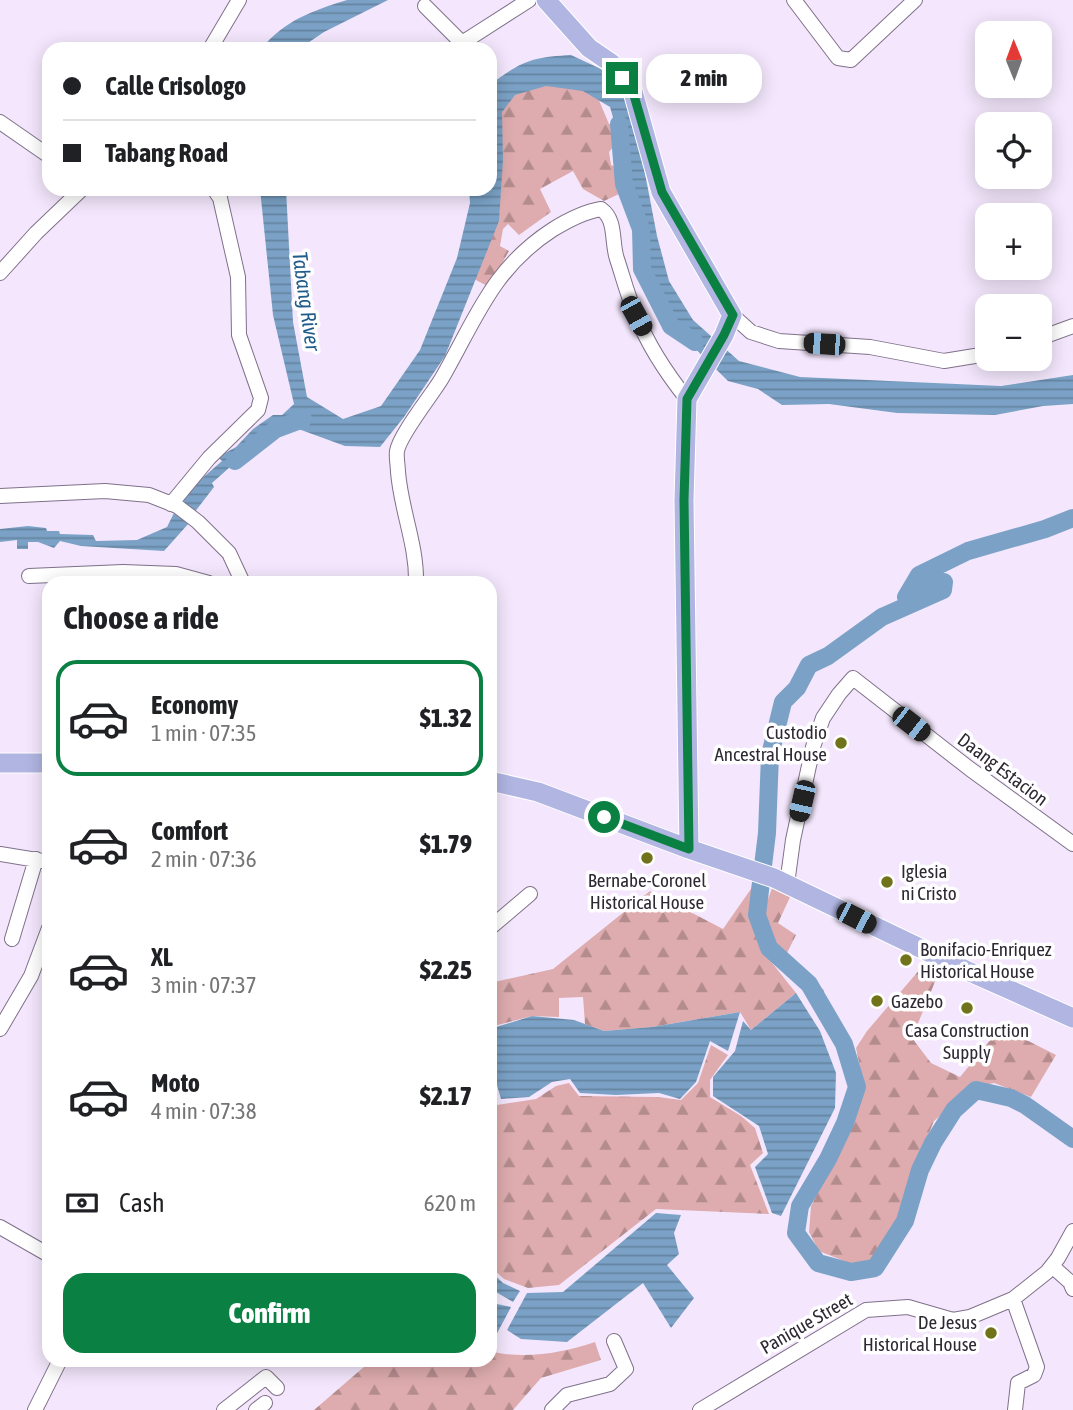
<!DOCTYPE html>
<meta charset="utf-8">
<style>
:root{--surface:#fff;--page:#f2f2f2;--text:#202124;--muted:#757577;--line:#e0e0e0;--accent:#0b8043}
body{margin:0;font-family:"Asap Condensed",sans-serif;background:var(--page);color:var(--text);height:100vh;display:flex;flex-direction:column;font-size:26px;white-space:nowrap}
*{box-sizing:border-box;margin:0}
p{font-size:23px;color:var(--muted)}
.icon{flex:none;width:38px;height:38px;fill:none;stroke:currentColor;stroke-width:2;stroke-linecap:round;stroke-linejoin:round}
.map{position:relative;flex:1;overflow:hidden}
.sheet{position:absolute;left:42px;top:576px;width:455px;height:791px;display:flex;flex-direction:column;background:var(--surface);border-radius:21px;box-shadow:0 4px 18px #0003}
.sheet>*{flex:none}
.guide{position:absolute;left:42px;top:42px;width:455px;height:154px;border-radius:21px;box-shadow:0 4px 18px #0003;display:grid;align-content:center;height:154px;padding:0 21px;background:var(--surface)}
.needle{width:46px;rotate:359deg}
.controls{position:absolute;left:975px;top:21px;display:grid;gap:14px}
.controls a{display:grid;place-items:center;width:77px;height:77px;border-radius:14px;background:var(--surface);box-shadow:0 4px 18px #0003;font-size:35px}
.end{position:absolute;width:32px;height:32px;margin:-16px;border:9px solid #0b8043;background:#fff;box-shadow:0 0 0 4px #fff}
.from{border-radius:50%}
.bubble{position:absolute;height:49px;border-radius:21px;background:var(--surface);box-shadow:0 4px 18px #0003;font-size:23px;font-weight:800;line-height:49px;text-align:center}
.car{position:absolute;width:21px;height:42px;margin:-21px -10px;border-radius:9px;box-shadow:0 0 5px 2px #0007;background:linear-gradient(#222 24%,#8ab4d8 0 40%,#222 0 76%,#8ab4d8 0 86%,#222 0)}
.guide b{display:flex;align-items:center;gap:24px;height:66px;font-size:26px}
.guide b+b{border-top:2px solid var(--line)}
.guide i{width:18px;height:18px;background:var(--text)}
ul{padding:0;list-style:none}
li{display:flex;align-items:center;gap:21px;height:116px;margin:0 14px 10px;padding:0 7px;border:4px solid transparent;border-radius:21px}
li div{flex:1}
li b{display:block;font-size:26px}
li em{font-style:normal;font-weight:800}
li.on{border-color:var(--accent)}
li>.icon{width:63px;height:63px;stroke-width:1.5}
h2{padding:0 21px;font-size:32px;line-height:84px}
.pay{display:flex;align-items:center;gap:18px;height:77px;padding:0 21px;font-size:26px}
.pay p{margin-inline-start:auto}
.cta{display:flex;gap:14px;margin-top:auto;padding:14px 21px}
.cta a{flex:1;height:80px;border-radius:21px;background:var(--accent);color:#fff;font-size:28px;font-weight:800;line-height:80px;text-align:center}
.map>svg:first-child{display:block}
.forest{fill:url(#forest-firs)}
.water{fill:url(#water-rules)}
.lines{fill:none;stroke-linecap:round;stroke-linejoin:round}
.river{stroke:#7ba2c6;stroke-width:18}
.minor-casing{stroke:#7f7189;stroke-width:16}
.major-casing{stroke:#fff;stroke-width:21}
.minor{stroke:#fff;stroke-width:14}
.major{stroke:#b0b5e2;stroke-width:19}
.route{stroke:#0b8043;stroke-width:9}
.poi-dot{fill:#707319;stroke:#fff;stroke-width:2.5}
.labels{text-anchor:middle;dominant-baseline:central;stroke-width:7;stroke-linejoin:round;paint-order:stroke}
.poi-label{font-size:19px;fill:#2e2832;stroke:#fff;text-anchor:start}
.street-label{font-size:19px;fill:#2e2832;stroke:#fff}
.water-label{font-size:21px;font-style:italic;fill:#205c8b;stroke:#fff}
</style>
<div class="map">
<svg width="1073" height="1410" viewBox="0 0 1073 1410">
<defs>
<pattern id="forest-firs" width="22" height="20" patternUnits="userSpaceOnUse" patternTransform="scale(1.75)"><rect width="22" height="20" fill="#deacae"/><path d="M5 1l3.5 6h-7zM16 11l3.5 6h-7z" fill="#b48c8e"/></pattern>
<pattern id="water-rules" width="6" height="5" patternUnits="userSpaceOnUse" patternTransform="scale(1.75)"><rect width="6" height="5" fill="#7ba2c6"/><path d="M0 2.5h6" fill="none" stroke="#6584a1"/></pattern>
</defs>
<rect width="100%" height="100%" fill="#f4e7fd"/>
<path class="forest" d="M590,79L609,124H615L616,130L612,132L614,146L609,152L611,165L618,168L619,194L604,201L583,189L573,171L540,189L551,212L519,235L508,224L503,229L500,246L509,251L489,287L474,279L490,189L502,92Z
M753,886L756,921L765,954L796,993L751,1030L740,1012L652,1027L604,1031L585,1024L583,997L559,998V1017L532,1016L490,1027V983L553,969L650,891L723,929Z
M772,888L791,895L778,923L796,935L787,953L798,963L800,971L824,990V1001C805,975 765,954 763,920C763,910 769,897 772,888Z
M927,961L941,967L912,1038L931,1063L960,1077L1001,1027L1056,1055L1031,1097L994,1083L975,1087L934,1121L918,1159L903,1216L874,1260L854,1265L819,1251L809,1232L811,1206L842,1146L864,1087L856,1048L867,1031Z
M711,1045L728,1055L710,1080V1097L741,1116L755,1128L763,1153L750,1165L769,1214L656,1209L559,1285L528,1288L504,1279L490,1266V1106L536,1099L556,1086L569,1083L579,1096L658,1097L681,1100L698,1083Z
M595,1342L601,1360L541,1378L513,1410H314L372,1360H490V1351C524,1360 562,1353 595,1342Z"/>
<path class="water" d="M347,0H388L324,32L299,49H261C285,20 312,11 347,0Z
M571,55L601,69L629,90L657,236L669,281L693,320L739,361L800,377L1001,386L1073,375V404L1043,406L995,415L897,413L829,404L782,405L758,389L728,381L658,312L637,247L627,166L610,107L583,91L546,86L515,95L502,112L503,160L499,221L445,356L404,417L380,447L345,446L293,427H276C270,433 264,434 258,440C243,456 228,469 212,483L214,487L194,513L177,500L222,461L218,457L236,447L253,429L273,415H282L294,404L273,315L260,189H286L293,322L307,397L343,419L381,406L420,350L457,258L470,203L469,189H490V85C521,61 533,57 571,55Z
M175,511L189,523L164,551L81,546L60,541L54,548L38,542H28V549H17V540L0,542V529L28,526L46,528L47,531H59L60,534L93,535L96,541L137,540L167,527Z
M796,993L820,1031L836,1073L835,1108L781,1216L772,1213L755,1167L768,1154L759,1126L713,1096V1077L735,1051L743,1021L751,1030Z
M740,1012L728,1051L710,1041L696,1082L680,1099L659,1093L616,1095L580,1093L570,1079L552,1082L529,1097L501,1099L490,1061V1029L532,1016L574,1020L604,1031L652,1027Z
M656,1213L681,1215L674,1233L679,1254L667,1265L694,1298L671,1328L643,1283L567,1342L521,1339L507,1330L527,1293L563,1292Z
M490,1271L503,1283L520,1291L513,1302L496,1292L490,1300Z
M492,1303L511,1307L495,1337L490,1335V1307Z"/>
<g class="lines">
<path class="river" d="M619,124L624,184L641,229L642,269L671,326L695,342
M235,461L276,429L303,419
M1073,518L1045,529L968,551L919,575L906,597L944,582L943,590L882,617L828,656L809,665L797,688L783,702L770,755L767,833L757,915L769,948L809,984L844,1044L857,1087L845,1123L828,1159L800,1206L796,1233L818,1263L851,1272L875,1268L905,1221L920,1170L933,1143L954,1110L976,1090L1011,1098L1025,1105L1073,1139"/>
<defs>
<path id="minor" d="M794,0L838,58L851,60L915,0
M425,6L462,43L529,0
M210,49L239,0
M0,122L49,156
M0,273L36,233L82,189
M732,315L751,332L779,341L870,347L944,361L987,354
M1040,338L1073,326
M0,496L105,491L149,495L177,506L198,522L229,553L243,583
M171,504L209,458L258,410L261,398L239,335L238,277L220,198L214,189
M29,576L123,572L176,574L209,583
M416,583C417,545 401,510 398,472C398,466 396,457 397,451C400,434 432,395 442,378C476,319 492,269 552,230C568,220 583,212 601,209C617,220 611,242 617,259C623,277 628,297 636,315C648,345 667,374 687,399
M0,854L49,862
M787,884L793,840L813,747L823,718L839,694L853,678L970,769L1073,844
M490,928L530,894
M12,939L36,859
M0,1029L31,976L49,928
M0,1227L49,1255
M1052,1266L1070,1282L1073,1289
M1013,1299L1037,1367L1034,1375L1018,1383L1015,1410
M35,1410L60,1360
M224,1410L266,1377L277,1388
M256,1410L265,1403
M552,1410L567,1395L610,1384L626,1369L614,1341
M700,1410L866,1310L908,1307L953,1320L970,1317L1013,1299L1047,1272L1058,1258L1073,1231"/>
<path id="major" d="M546,0L589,48L611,63L633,92L661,192L732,315L724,335L687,399L684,500L689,849
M0,763H49
M490,781L538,792L689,849L774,878L970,972L1073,1018"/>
</defs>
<use href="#minor" class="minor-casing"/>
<use href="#major" class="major-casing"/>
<use href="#minor" class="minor"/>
<use href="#major" class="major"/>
</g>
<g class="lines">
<path class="route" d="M604,817L689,849L684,500L687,399L724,335L733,315L662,192L633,92L622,78"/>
</g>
<g class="poi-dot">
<circle cx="841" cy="743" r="7"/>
<circle cx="647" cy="858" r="7"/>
<circle cx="887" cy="882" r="7"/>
<circle cx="906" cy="960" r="7"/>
<circle cx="877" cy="1001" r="7"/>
<circle cx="967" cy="1008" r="7"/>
<circle cx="991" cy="1333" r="7"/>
</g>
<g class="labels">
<g class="poi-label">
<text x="827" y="732" text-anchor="end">Custodio<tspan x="827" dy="22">Ancestral House</tspan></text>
<text x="901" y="871">Iglesia<tspan x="901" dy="22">ni Cristo</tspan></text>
<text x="647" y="880" text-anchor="middle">Bernabe-Coronel<tspan x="647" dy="22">Historical House</tspan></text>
<text x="920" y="949">Bonifacio-Enriquez<tspan x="920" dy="22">Historical House</tspan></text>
<text x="891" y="1001">Gazebo</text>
<text x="967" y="1030" text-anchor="middle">Casa Construction<tspan x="967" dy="22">Supply</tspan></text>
<text x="977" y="1322" text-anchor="end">De Jesus<tspan x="977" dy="22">Historical House</tspan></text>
</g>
<g class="street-label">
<text transform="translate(1003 769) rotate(37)">Daang Estacion</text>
<text transform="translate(806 1323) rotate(-30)">Panique Street</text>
</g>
<g class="water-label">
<text transform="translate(307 301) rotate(82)">Tabang River</text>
</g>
</g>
</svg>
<div class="controls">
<a><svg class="needle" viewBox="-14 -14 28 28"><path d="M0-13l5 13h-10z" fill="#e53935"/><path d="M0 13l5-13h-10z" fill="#757577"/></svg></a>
<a><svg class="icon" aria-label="locate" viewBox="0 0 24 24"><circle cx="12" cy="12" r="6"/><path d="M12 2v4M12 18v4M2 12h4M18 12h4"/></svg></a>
<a>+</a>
<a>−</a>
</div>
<i class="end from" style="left:604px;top:817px"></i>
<i class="end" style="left:622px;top:78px"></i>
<div class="bubble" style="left:646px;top:54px;width:116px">2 min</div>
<i class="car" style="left:636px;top:316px;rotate:151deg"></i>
<i class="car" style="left:824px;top:344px;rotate:274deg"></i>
<i class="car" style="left:911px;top:724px;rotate:128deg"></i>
<i class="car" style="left:802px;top:801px;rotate:193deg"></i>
<i class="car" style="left:856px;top:918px;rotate:117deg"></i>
<div class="guide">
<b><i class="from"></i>Calle Crisologo</b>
<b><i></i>Tabang Road</b>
</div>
<section class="sheet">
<h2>Choose a ride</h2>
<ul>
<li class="on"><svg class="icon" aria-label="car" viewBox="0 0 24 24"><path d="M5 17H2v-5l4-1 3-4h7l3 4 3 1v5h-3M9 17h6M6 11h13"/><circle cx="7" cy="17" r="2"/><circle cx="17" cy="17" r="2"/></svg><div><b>Economy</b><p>1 min · 07:35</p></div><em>$1.32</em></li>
<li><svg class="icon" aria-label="car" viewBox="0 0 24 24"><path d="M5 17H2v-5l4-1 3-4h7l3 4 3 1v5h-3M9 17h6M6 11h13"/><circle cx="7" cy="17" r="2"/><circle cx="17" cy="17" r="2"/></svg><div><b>Comfort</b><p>2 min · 07:36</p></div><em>$1.79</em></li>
<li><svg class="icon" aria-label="car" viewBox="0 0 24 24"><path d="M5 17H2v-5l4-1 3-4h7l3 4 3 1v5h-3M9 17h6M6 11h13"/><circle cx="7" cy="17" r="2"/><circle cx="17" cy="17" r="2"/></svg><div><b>XL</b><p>3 min · 07:37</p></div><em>$2.25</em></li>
<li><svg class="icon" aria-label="car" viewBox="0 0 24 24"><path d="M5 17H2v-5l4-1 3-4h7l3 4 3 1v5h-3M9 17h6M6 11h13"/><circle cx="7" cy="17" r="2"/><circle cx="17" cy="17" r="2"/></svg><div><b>Moto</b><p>4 min · 07:38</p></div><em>$2.17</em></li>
</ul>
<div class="pay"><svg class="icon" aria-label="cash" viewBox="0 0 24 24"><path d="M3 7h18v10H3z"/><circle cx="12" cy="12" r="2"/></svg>Cash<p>620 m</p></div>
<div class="cta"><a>Confirm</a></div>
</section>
</div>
